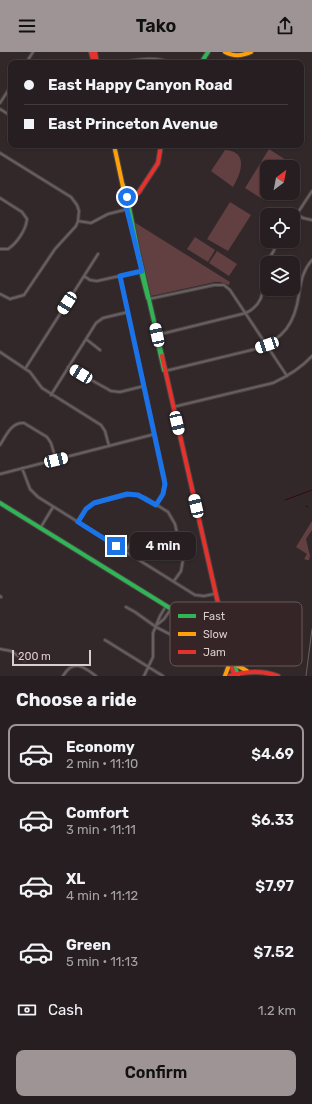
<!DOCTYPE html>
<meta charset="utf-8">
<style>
:root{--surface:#261e20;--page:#2e2729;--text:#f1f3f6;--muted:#a4a2a5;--line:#423c3e;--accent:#9f9495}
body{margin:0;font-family:Rubik,sans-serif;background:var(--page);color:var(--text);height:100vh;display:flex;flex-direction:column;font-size:15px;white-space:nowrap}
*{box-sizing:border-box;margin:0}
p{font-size:13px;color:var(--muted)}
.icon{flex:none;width:22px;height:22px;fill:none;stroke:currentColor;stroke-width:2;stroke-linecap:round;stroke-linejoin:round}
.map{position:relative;height:624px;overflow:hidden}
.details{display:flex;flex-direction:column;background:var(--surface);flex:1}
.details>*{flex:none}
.banner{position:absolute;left:8px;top:8px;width:296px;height:88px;border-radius:8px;box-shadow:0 1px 3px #0004,0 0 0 1px var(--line);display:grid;align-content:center;height:88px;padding:0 16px;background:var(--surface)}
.needle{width:26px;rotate:32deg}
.buttons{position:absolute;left:260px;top:108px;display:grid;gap:8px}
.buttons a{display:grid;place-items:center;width:40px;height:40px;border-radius:8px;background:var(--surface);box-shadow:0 1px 3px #0004,0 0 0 1px var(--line);font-size:20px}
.scale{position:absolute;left:12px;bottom:10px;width:79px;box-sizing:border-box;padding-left:4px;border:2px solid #d9cece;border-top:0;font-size:11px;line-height:14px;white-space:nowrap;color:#d9cece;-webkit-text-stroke:3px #352526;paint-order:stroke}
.end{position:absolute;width:18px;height:18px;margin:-9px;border:5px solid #1a73e8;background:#fff;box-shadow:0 0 0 2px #fff}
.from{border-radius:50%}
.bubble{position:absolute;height:28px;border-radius:8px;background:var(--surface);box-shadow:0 1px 3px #0004,0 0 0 1px var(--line);font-size:13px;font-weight:600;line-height:28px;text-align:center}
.car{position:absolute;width:12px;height:24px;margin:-12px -6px;border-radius:5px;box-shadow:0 0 3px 1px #0007;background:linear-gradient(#fff 24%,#345 0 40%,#fff 0 76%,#345 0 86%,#fff 0)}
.banner b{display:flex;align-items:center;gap:14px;height:38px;font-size:15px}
.banner b+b{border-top:1px solid var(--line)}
.banner i{width:10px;height:10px;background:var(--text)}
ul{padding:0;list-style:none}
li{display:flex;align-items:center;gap:12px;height:60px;margin:0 8px 6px;padding:0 8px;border:2px solid transparent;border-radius:8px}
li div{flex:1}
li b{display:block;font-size:15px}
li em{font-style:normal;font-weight:600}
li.current{border-color:var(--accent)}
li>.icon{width:36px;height:36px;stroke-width:1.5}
h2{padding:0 16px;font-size:18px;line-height:48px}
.pay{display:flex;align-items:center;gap:10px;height:44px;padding:0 16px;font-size:15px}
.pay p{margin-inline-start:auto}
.cta{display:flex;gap:8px;margin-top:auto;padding:8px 16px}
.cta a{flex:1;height:46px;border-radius:8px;background:var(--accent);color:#111;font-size:16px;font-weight:600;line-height:46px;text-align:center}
header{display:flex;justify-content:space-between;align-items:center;height:52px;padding:0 16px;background:var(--accent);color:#111;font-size:18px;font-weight:600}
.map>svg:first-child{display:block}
.green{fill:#623f41}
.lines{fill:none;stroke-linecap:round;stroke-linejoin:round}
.stream{stroke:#310a11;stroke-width:1}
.street-casing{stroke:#4b4344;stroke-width:4}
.fast-casing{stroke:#4b4344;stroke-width:6}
.slow-casing{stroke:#4b4344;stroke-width:6}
.jam-casing{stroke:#4b4344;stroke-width:6}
.street{stroke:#675f60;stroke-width:2}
.fast{stroke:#30b455;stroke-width:4}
.slow{stroke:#ff9f0a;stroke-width:4}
.jam{stroke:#e5322d;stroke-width:4}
.tram{stroke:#696263;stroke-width:1}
.route{stroke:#1a73e8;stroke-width:5}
.key{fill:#352526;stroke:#665858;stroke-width:1}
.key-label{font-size:11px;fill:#d9cece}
</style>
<header><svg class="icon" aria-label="menu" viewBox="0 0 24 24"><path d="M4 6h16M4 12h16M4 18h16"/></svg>Tako<svg class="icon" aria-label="share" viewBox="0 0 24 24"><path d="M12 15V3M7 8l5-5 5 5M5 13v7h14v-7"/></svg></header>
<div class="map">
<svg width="312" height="624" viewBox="0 0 312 624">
<rect width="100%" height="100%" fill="#32282a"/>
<path class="green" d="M269,97L289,110L285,115H267V141H269L264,148L245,136Z
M225,98C230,98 233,99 237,102C246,110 238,126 233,135L211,119Z
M230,150L251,163L228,199L207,187Z
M134,170L230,230L229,233L220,230H215L151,244Z
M195,185L215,198L208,210L187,197Z
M217,199L237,212L229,224L209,211Z
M312,469V478L306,487L310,504L309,508H307L304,507L307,502L296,495Z"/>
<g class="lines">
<path class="stream" d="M285,448L312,438
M306,454L308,455"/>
<defs>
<path id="street" d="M26,11L33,0
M117,11C137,7 154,4 173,11
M0,51L11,34
M0,57L11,64
M62,93L80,95L94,93
M0,101L71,145L77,153L79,159L78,169L76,174L55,197L24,243L10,247L0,242
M0,146L22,160L27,167C26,178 17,191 8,197H0
M297,162L303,166L312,168
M293,168L312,139
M78,169L91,171L108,162L128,157
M267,211L279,189
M84,224L90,228L97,229L142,219
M120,224L165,428L163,442L156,453
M149,247L214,233H224L230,238L287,324
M157,283L246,261C268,250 261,233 267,212
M86,287L100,298
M0,300L30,320L42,336L101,373L105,379L109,394
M68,315L111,339L120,340L144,334
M25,317L98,202
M165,319L256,297C284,287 295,271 299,242C301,229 303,218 312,208
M51,343L96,271L103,266L128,260
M173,355L273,331C288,324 301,316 312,304
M0,393C6,384 11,370 24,371L47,385L51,391L56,408
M22,416L30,437L38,445L195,543L204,544L214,542
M0,422L155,382
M78,470L86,457L94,451L132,442L146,446L168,460L175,472L183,508L181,519L174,529
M41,475L53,455
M126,499L136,482
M0,544L1,545
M126,555L135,560L156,575L185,590L201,602
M158,572L164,567L171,557
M105,588L163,624
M0,597L11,599L24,608
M63,624C73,607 83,614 96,624
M144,624L153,605V581L160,564L166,554"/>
<path id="fast" d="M201,11L208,0
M123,133L127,145L138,200L162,304
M124,140L129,164
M142,223L148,246
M157,287L164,318
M0,451L186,566L204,575H223
M222,569L238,624
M190,570L205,578L221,575"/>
<path id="slow" d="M225,0C234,5 242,4 251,0
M114,93L123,135
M235,612L247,619
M225,624L229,613"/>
<path id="jam" d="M91,0L94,11
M95,0L97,11
M125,145L135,144L139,140L158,111L161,93
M162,304L222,569
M223,575V583L234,623
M229,624C246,619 262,618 278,624"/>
</defs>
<use href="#street" class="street-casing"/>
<use href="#fast" class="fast-casing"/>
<use href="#slow" class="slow-casing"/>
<use href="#jam" class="jam-casing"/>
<use href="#street" class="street"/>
<use href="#fast" class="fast"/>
<use href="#slow" class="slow"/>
<use href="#jam" class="jam"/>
<path class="tram" d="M306,624L312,577"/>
</g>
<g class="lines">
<path class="route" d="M116,494L78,470L86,457L94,451L127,442L138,443L156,453L163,442L165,432L120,224L142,219L124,146L127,145"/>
</g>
<rect x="170" y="550" width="132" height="64" rx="6" class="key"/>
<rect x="178" y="562" width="18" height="4" fill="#30b455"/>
<rect x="178" y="580" width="18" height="4" fill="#ff9f0a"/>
<rect x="178" y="598" width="18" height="4" fill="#e5322d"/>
<g class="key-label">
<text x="203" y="568">Fast</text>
<text x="203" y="586">Slow</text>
<text x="203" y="604">Jam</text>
</g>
</svg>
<div class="buttons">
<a><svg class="needle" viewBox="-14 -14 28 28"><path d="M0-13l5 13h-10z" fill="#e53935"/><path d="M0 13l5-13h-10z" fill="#a4a2a5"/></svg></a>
<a><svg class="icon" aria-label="locate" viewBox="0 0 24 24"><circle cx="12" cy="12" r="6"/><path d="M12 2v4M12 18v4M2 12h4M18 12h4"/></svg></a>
<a><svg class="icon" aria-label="layers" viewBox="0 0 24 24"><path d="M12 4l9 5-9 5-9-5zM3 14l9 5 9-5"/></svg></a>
</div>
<div class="scale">200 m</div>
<i class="end from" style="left:127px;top:145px"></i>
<i class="end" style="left:116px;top:494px"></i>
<div class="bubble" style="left:130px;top:480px;width:66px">4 min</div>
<i class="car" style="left:67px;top:251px;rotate:213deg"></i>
<i class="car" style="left:157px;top:283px;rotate:348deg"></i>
<i class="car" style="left:267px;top:293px;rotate:251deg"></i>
<i class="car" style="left:81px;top:322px;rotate:301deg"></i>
<i class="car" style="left:177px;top:371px;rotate:167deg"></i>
<i class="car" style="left:56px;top:408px;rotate:76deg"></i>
<i class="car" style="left:196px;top:454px;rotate:347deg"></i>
<div class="banner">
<b><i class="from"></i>East Happy Canyon Road</b>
<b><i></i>East Princeton Avenue</b>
</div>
</div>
<section class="details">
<h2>Choose a ride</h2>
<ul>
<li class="current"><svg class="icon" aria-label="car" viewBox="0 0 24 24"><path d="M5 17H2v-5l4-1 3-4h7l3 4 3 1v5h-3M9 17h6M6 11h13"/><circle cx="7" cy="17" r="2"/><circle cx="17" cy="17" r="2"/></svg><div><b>Economy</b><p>2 min · 11:10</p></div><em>$4.69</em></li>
<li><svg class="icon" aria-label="car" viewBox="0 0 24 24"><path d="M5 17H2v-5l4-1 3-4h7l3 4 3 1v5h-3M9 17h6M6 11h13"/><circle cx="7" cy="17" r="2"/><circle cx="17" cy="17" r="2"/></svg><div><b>Comfort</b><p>3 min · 11:11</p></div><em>$6.33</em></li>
<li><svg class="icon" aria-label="car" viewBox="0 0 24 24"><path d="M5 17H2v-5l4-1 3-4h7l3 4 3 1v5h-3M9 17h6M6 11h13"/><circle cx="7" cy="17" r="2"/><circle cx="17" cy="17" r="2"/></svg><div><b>XL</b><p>4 min · 11:12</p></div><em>$7.97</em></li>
<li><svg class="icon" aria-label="car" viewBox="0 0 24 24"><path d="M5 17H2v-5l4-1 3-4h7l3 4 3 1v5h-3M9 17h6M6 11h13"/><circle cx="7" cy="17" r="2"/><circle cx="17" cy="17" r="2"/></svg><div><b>Green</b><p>5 min · 11:13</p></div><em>$7.52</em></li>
</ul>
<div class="pay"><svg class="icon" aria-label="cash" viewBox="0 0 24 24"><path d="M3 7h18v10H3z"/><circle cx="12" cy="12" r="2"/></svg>Cash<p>1.2 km</p></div>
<div class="cta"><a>Confirm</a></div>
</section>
